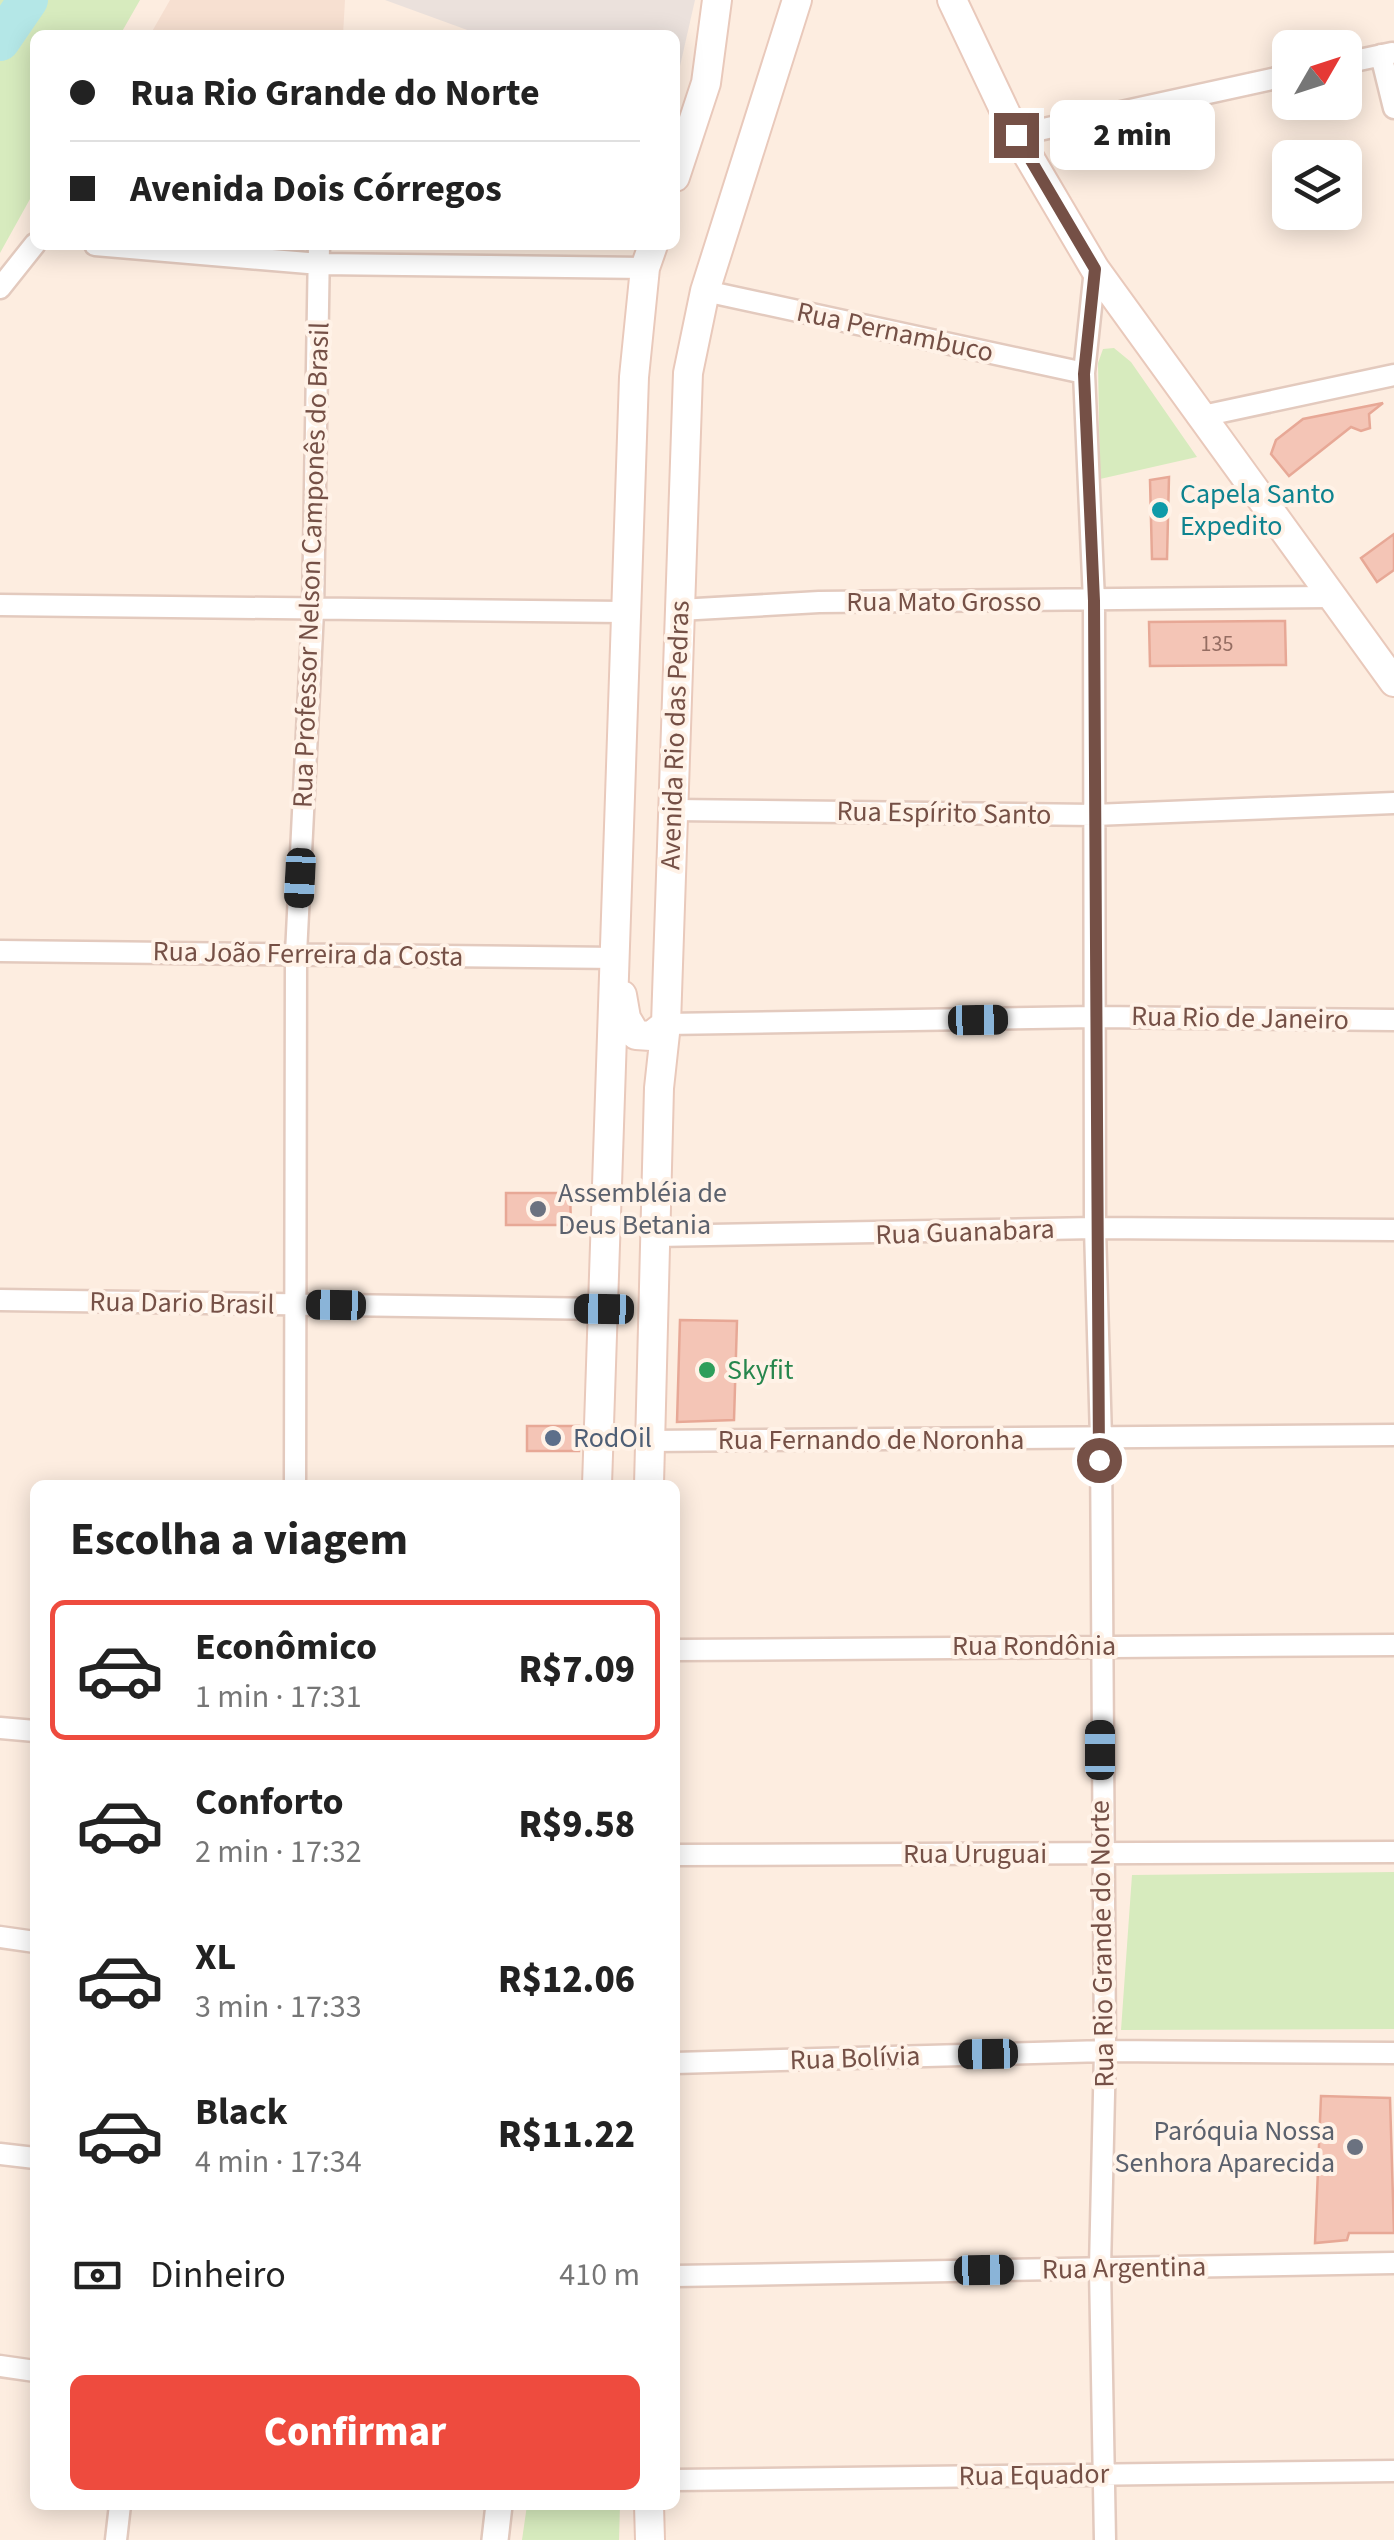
<!DOCTYPE html>
<html lang="pt">
<meta charset="utf-8">
<style>
:root{--surface:#fff;--page:#f6f6f6;--text:#222;--muted:#767676;--line:#e0e0e0;--accent:#ee4b3e}
body{margin:0;font-family:"Source Sans 3",sans-serif;background:var(--page);color:var(--text);height:100vh;display:flex;flex-direction:column;font-size:38px;white-space:nowrap}
*{box-sizing:border-box;margin:0}
p{font-size:32px;color:var(--muted)}
.icon{flex:none;width:55px;height:55px;fill:none;stroke:currentColor;stroke-width:2;stroke-linecap:round;stroke-linejoin:round}
.map{position:relative;flex:1;overflow:hidden}
.details{position:absolute;left:30px;top:1480px;width:650px;height:1030px;display:flex;flex-direction:column;background:var(--surface);border-radius:15px;box-shadow:0 5px 25px #0003}
.details>*{flex:none}
.top-card{position:absolute;left:30px;top:30px;width:650px;height:220px;border-radius:15px;box-shadow:0 5px 25px #0003;display:grid;align-content:center;height:220px;padding:0 40px;background:var(--surface)}
.needle{width:65px;rotate:51deg}
.controls{position:absolute;left:1272px;top:30px;display:grid;gap:20px}
.controls a{display:grid;place-items:center;width:90px;height:90px;border-radius:15px;background:var(--surface);box-shadow:0 5px 25px #0003;font-size:50px}
.end{position:absolute;width:45px;height:45px;margin:-22px;border:12px solid #755046;background:#fff;box-shadow:0 0 0 5px #fff}
.from{border-radius:50%}
.bubble{position:absolute;height:70px;border-radius:15px;background:var(--surface);box-shadow:0 5px 25px #0003;font-size:32px;font-weight:800;line-height:70px;text-align:center}
.car{position:absolute;width:30px;height:60px;margin:-30px -15px;border-radius:12px;box-shadow:0 0 8px 2px #0007;background:linear-gradient(#222 24%,#8ab4d8 0 40%,#222 0 76%,#8ab4d8 0 86%,#222 0)}
.top-card b{display:flex;align-items:center;gap:35px;height:95px;font-size:38px}
.top-card b+b{border-top:2px solid var(--line)}
.top-card i{width:25px;height:25px;background:var(--text)}
ul{padding:0;list-style:none}
li{display:flex;align-items:center;gap:30px;height:140px;margin:0 20px 15px;padding:0 20px;border:5px solid transparent;border-radius:15px}
li div{flex:1}
li b{display:block;font-size:38px}
li em{font-style:normal;font-weight:800}
li.current{border-color:var(--accent)}
li>.icon{width:90px;height:90px;stroke-width:1.5}
h2{padding:0 40px;font-size:45px;line-height:120px}
.pay{display:flex;align-items:center;gap:25px;height:110px;padding:0 40px;font-size:38px}
.pay p{margin-inline-start:auto}
.primary-button{display:flex;gap:20px;margin-top:auto;padding:20px 40px}
.primary-button a{flex:1;height:115px;border-radius:15px;background:var(--accent);color:#fff;font-size:40px;font-weight:800;line-height:115px;text-align:center}
.map>svg:first-child{display:block}
.residential{fill:#f7e0d1}
.industrial{fill:#ebe1dc}
.green{fill:#d7ebbe}
.lines{fill:none;stroke-linecap:round;stroke-linejoin:round}
.river{stroke:#b4e7e7;stroke-width:40}
.building{fill:#f4c5b6;stroke:#e7a896;stroke-width:2.5}
.minor-casing{stroke:#e3cabe;stroke-width:25}
.tertiary-casing{stroke:#e3cabe;stroke-width:30}
.secondary-casing{stroke:#e9c9bb;stroke-width:32}
.minor{stroke:#fff;stroke-width:20}
.tertiary{stroke:#fff;stroke-width:25}
.secondary{stroke:#fff;stroke-width:28}
.route{stroke:#755046;stroke-width:12}
.culture-dot{fill:#0f9aa8;stroke:#fff2e7;stroke-width:4}
.worship-dot{fill:#6b7280;stroke:#fff2e7;stroke-width:4}
.leisure-dot{fill:#2e9e5b;stroke:#fff2e7;stroke-width:4}
.service-dot{fill:#5c6f8a;stroke:#fff2e7;stroke-width:4}
.labels{text-anchor:middle;dominant-baseline:central;stroke-width:8;stroke-linejoin:round;paint-order:stroke}
.number-label{font-size:22px;fill:#956d62}
.street-label{font-size:28px;fill:#755046;stroke:#fff2e7}
.culture-label{font-size:28px;fill:#0d838f;stroke:#fff2e7;text-anchor:start}
.worship-label{font-size:28px;fill:#5b616d;stroke:#fff2e7;text-anchor:start}
.leisure-label{font-size:28px;fill:#27864d;stroke:#fff2e7;text-anchor:start}
.service-label{font-size:28px;fill:#4e5e75;stroke:#fff2e7;text-anchor:start}
</style>
<div class="map">
<svg width="1394" height="2540" viewBox="0 0 1394 2540">
<rect width="100%" height="100%" fill="#fdede0"/>
<path class="residential" d="M170,0H345L343,35H150Z"/>
<path class="industrial" d="M385,0H695L675,88V35H481Z"/>
<path class="green" d="M0,0H140L120,35H35V190L0,253Z
M1114,348L1131,362L1197,457L1100,479L1098,363L1103,349Z
M1394,1872V2029L1121,2030L1132,1875Z
M527,2505H620L619,2540H522Z"/>
<g class="lines">
<path class="river" d="M0,41L28,0"/>
</g>
<path class="building" d="M1383,403L1369,414L1370,428L1361,431L1351,427L1289,476L1271,454L1276,440L1303,419Z
M1169,477L1167,559H1152L1150,480Z
M1394,534V570L1377,582L1361,558Z
M1285,621L1286,665L1150,666L1149,622Z
M506,1193H570L571,1225H506Z
M680,1320L737,1321L734,1420L677,1422Z
M527,1426H579V1451H527Z
M1321,2096L1390,2098L1394,2233H1349L1347,2240L1315,2243Z"/>
<g class="lines">
<defs>
<path id="minor" d="M1381,55L1394,108
M1345,63L1392,53
M1016,135L1290,75
M95,245L320,264L645,268
M1095,269L1084,373L1094,601L1095,1228L1101,1439L1105,2051L1100,2268L1105,2540
M0,288L35,244
M705,291L1084,373
M1198,417L1394,375
M0,605L623,612
M679,610L819,602L1330,597
M674,810L1094,815L1394,803
M0,951L617,958
M666,1024L1094,1017L1394,1020
M656,1236L1095,1228L1394,1230
M0,1300L604,1309
M649,1441L1394,1435
M295,1485L296,954L313,611L319,245
M675,1650L1394,1645
M0,1728L35,1731
M675,1855L1394,1852
M0,1937L35,1942
M675,2063L1105,2051L1394,2053
M0,2154L35,2158
M675,2276L1394,2263
M0,2366L35,2371
M675,2480L1394,2471
M116,2540L120,2505"/>
<path id="tertiary" d="M495,2540L499,2505"/>
<path id="secondary" d="M952,0L1016,135L1095,269L1394,682
M675,177L706,83L717,0
M622,995L626,1018L636,1035L651,1036L666,1024
M597,1485L634,377L645,268L653,245
M649,1485L659,1088L666,1024L688,373L705,291L797,0
M649,2505L650,2540"/>
</defs>
<use href="#minor" class="minor-casing"/>
<use href="#tertiary" class="tertiary-casing"/>
<use href="#secondary" class="secondary-casing"/>
<use href="#minor" class="minor"/>
<use href="#tertiary" class="tertiary"/>
<use href="#secondary" class="secondary"/>
</g>
<g class="lines">
<path class="route" d="M1016,135L1095,269L1084,374L1094,601L1099,1460"/>
</g>
<circle class="culture-dot" cx="1160" cy="510" r="10"/>
<g class="worship-dot">
<circle cx="538" cy="1209" r="10"/>
<circle cx="1355" cy="2147" r="10"/>
</g>
<circle class="leisure-dot" cx="707" cy="1370" r="10"/>
<circle class="service-dot" cx="553" cy="1438" r="10"/>
<g class="labels">
<g class="number-label">
<text x="1217" y="644">135</text>
</g>
<g class="street-label">
<text transform="translate(895 332) rotate(12)">Rua Pernambuco</text>
<text transform="translate(311 565) rotate(-88)">Rua Professor Nelson Camponês do Brasil</text>
<text x="944" y="602">Rua Mato Grosso</text>
<text transform="translate(675 735) rotate(-88)">Avenida Rio das Pedras</text>
<text transform="translate(944 813) rotate(1)">Rua Espírito Santo</text>
<text transform="translate(308 954) rotate(1)">Rua João Ferreira da Costa</text>
<text transform="translate(1240 1018) rotate(1)">Rua Rio de Janeiro</text>
<text transform="translate(965 1232) rotate(-2)">Rua Guanabara</text>
<text transform="translate(182 1303) rotate(1)">Rua Dario Brasil</text>
<text x="871" y="1440">Rua Fernando de Noronha</text>
<text x="1034" y="1646">Rua Rondônia</text>
<text x="975" y="1854">Rua Uruguai</text>
<text transform="translate(1102 1944) rotate(-91)">Rua Rio Grande do Norte</text>
<text transform="translate(855 2058) rotate(-2)">Rua Bolívia</text>
<text transform="translate(1124 2268) rotate(-1)">Rua Argentina</text>
<text transform="translate(1034 2475) rotate(-1)">Rua Equador</text>
</g>
<g class="culture-label">
<text x="1180" y="494">Capela Santo<tspan x="1180" dy="32">Expedito</tspan></text>
</g>
<g class="worship-label">
<text x="558" y="1193">Assembléia de<tspan x="558" dy="32">Deus Betania</tspan></text>
<text x="1335" y="2131" text-anchor="end">Paróquia Nossa<tspan x="1335" dy="32">Senhora Aparecida</tspan></text>
</g>
<g class="leisure-label">
<text x="727" y="1370">Skyfit</text>
</g>
<g class="service-label">
<text x="573" y="1438">RodOil</text>
</g>
</g>
</svg>
<div class="controls">
<a><svg class="needle" viewBox="-14 -14 28 28"><path d="M0-13l5 13h-10z" fill="#e53935"/><path d="M0 13l5-13h-10z" fill="#767676"/></svg></a>
<a><svg class="icon" aria-label="layers" viewBox="0 0 24 24"><path d="M12 4l9 5-9 5-9-5zM3 14l9 5 9-5"/></svg></a>
</div>
<i class="end from" style="left:1099px;top:1460px"></i>
<i class="end" style="left:1016px;top:135px"></i>
<div class="bubble" style="left:1050px;top:100px;width:165px">2 min</div>
<i class="car" style="left:300px;top:878px;rotate:183deg"></i>
<i class="car" style="left:978px;top:1020px;rotate:89deg"></i>
<i class="car" style="left:336px;top:1305px;rotate:271deg"></i>
<i class="car" style="left:604px;top:1309px;rotate:271deg"></i>
<i class="car" style="left:1100px;top:1750px;rotate:0deg"></i>
<i class="car" style="left:988px;top:2054px;rotate:269deg"></i>
<i class="car" style="left:984px;top:2270px;rotate:89deg"></i>
<div class="top-card">
<b><i class="from"></i>Rua Rio Grande do Norte</b>
<b><i></i>Avenida Dois Córregos</b>
</div>
<section class="details">
<h2>Escolha a viagem</h2>
<ul>
<li class="current"><svg class="icon" aria-label="car" viewBox="0 0 24 24"><path d="M5 17H2v-5l4-1 3-4h7l3 4 3 1v5h-3M9 17h6M6 11h13"/><circle cx="7" cy="17" r="2"/><circle cx="17" cy="17" r="2"/></svg><div><b>Econômico</b><p>1 min · 17:31</p></div><em>R$7.09</em></li>
<li><svg class="icon" aria-label="car" viewBox="0 0 24 24"><path d="M5 17H2v-5l4-1 3-4h7l3 4 3 1v5h-3M9 17h6M6 11h13"/><circle cx="7" cy="17" r="2"/><circle cx="17" cy="17" r="2"/></svg><div><b>Conforto</b><p>2 min · 17:32</p></div><em>R$9.58</em></li>
<li><svg class="icon" aria-label="car" viewBox="0 0 24 24"><path d="M5 17H2v-5l4-1 3-4h7l3 4 3 1v5h-3M9 17h6M6 11h13"/><circle cx="7" cy="17" r="2"/><circle cx="17" cy="17" r="2"/></svg><div><b>XL</b><p>3 min · 17:33</p></div><em>R$12.06</em></li>
<li><svg class="icon" aria-label="car" viewBox="0 0 24 24"><path d="M5 17H2v-5l4-1 3-4h7l3 4 3 1v5h-3M9 17h6M6 11h13"/><circle cx="7" cy="17" r="2"/><circle cx="17" cy="17" r="2"/></svg><div><b>Black</b><p>4 min · 17:34</p></div><em>R$11.22</em></li>
</ul>
<div class="pay"><svg class="icon" aria-label="cash" viewBox="0 0 24 24"><path d="M3 7h18v10H3z"/><circle cx="12" cy="12" r="2"/></svg>Dinheiro<p>410 m</p></div>
<div class="primary-button"><a>Confirmar</a></div>
</section>
</div>
